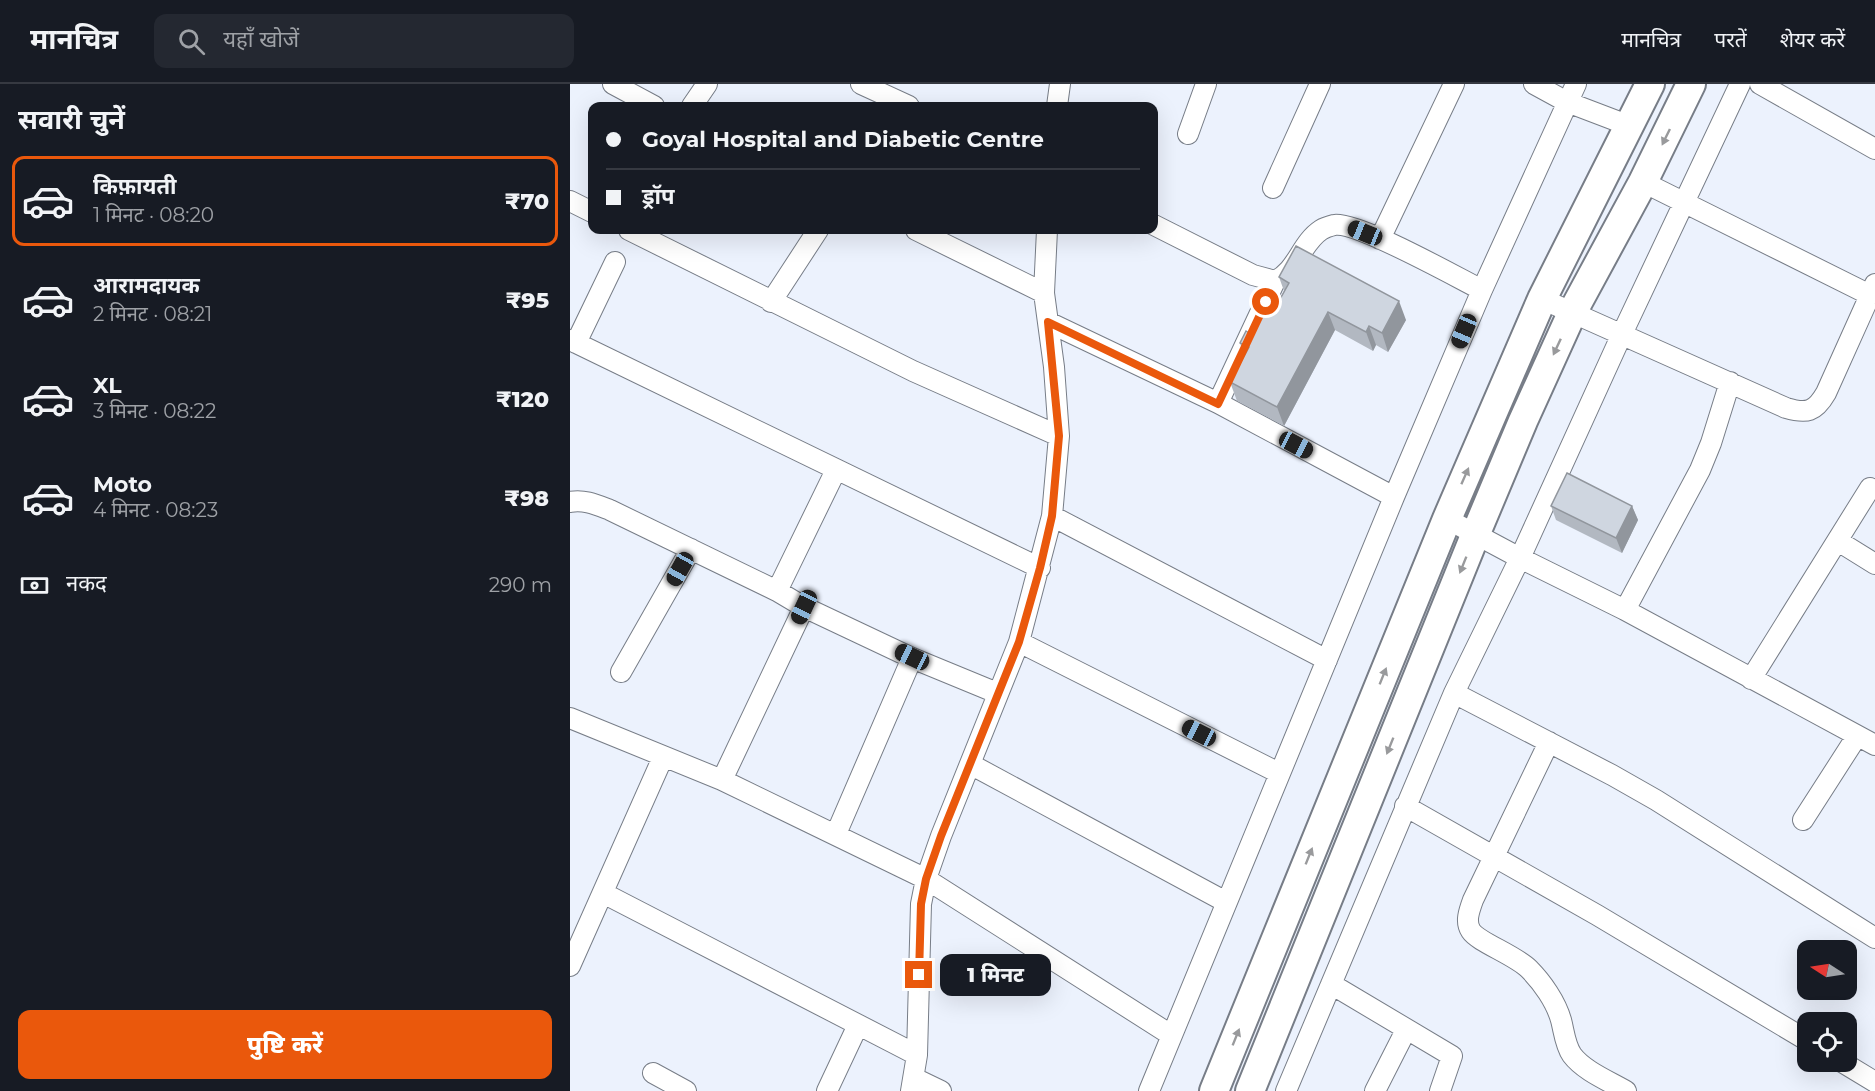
<!DOCTYPE html>
<html lang="hi">
<meta charset="utf-8">
<style>
:root{--surface:#171b24;--page:#242831;--text:#f1f3f6;--muted:#9ea1a6;--line:#363941;--accent:#ea580c}
body{margin:0;font-family:Montserrat,"Noto Sans Devanagari",sans-serif;background:var(--page);color:var(--text);height:100vh;display:flex;flex-direction:column;font-size:22px;white-space:nowrap}
*{box-sizing:border-box;margin:0}
p{font-size:20px;color:var(--muted)}
.icon{flex:none;width:33px;height:33px;fill:none;stroke:currentColor;stroke-width:2;stroke-linecap:round;stroke-linejoin:round}
.map{position:relative;flex:1;overflow:hidden}
.side{display:flex;flex-direction:column;background:var(--surface);width:570px}
.side>*{flex:none}
.top-card{position:absolute;left:18px;top:18px;width:570px;height:132px;border-radius:12px;box-shadow:0 6px 24px #0002;display:grid;align-content:center;height:132px;padding:0 18px;background:var(--surface)}
.needle{width:39px;rotate:282deg}
.controls{position:absolute;left:1227px;top:856px;display:grid;gap:12px}
.controls a{display:grid;place-items:center;width:60px;height:60px;border-radius:12px;background:var(--surface);box-shadow:0 6px 24px #0002;font-size:30px}
.end{position:absolute;width:27px;height:27px;margin:-14px;border:8px solid #ea580c;background:#fff;box-shadow:0 0 0 3px #fff}
.from{border-radius:50%}
.bubble{position:absolute;height:42px;border-radius:12px;background:var(--surface);box-shadow:0 6px 24px #0002;font-size:20px;font-weight:800;line-height:42px;text-align:center}
.car{position:absolute;width:18px;height:36px;margin:-18px -9px;border-radius:8px;box-shadow:0 0 4px 2px #0007;background:linear-gradient(#222 24%,#8ab4d8 0 40%,#222 0 76%,#8ab4d8 0 86%,#222 0)}
.top-card b{display:flex;align-items:center;gap:21px;height:57px;font-size:22px}
.top-card b+b{border-top:2px solid var(--line)}
.top-card i{width:15px;height:15px;background:var(--text)}
ul{padding:0;list-style:none}
li{display:flex;align-items:center;gap:18px;height:90px;margin:0 12px 9px;padding:0 6px;border:3px solid transparent;border-radius:12px}
li div{flex:1}
li b{display:block;font-size:22px}
li em{font-style:normal;font-weight:800}
li.on{border-color:var(--accent)}
li>.icon{width:54px;height:54px;stroke-width:1.5}
h2{padding:0 18px;font-size:27px;line-height:72px}
.pay{display:flex;align-items:center;gap:15px;height:66px;padding:0 18px;font-size:22px}
.pay p{margin-inline-start:auto}
.cta{display:flex;gap:12px;margin-top:auto;padding:12px 18px}
.cta a{flex:1;height:69px;border-radius:12px;background:var(--accent);color:#fff;font-size:24px;font-weight:800;line-height:69px;text-align:center}
header{display:flex;align-items:center;gap:36px;box-sizing:border-box;height:84px;padding:0 30px;background:var(--surface);border-bottom:2px solid var(--line)}
header strong{font-size:28px}
nav{display:flex;gap:33px;margin-inline-start:auto;font-size:21px}
.search{width:420px;height:54px;background:var(--page);display:flex;align-items:center;gap:15px;box-sizing:border-box;padding:0 21px;border-radius:12px;color:var(--muted);font-size:22px}
main{display:flex;flex:1;min-height:0}
.map>svg:first-child{display:block}
.lines{fill:none;stroke-linecap:round;stroke-linejoin:round}
.street-casing{stroke:#777d87;stroke-width:22}
.secondary-casing{stroke:#777d87;stroke-width:32}
.street{stroke:#fff;stroke-width:20}
.secondary{stroke:#fff;stroke-width:28}
.wall{fill:#b2b8c1}
.shaded-wall{fill:#91969d}
.building{fill:#cfd6e0;stroke:#91969d;stroke-width:1.5}
.oneway{fill:#999a9c}
.route{stroke:#ea580c;stroke-width:8}
</style>
<header>
<strong>मानचित्र</strong>
<div class="search"><svg class="icon" aria-label="search" viewBox="0 0 24 24"><circle cx="10" cy="10" r="6"/><path d="M15 15l6 6"/></svg>यहाँ खोजें</div>
<nav><a>मानचित्र</a><a>परतें</a><a>शेयर करें</a></nav>
</header>
<main>
<section class="side">
<h2>सवारी चुनें</h2>
<ul>
<li class="on"><svg class="icon" aria-label="car" viewBox="0 0 24 24"><path d="M5 17H2v-5l4-1 3-4h7l3 4 3 1v5h-3M9 17h6M6 11h13"/><circle cx="7" cy="17" r="2"/><circle cx="17" cy="17" r="2"/></svg><div><b>किफ़ायती</b><p>1 मिनट · 08:20</p></div><em>₹70</em></li>
<li><svg class="icon" aria-label="car" viewBox="0 0 24 24"><path d="M5 17H2v-5l4-1 3-4h7l3 4 3 1v5h-3M9 17h6M6 11h13"/><circle cx="7" cy="17" r="2"/><circle cx="17" cy="17" r="2"/></svg><div><b>आरामदायक</b><p>2 मिनट · 08:21</p></div><em>₹95</em></li>
<li><svg class="icon" aria-label="car" viewBox="0 0 24 24"><path d="M5 17H2v-5l4-1 3-4h7l3 4 3 1v5h-3M9 17h6M6 11h13"/><circle cx="7" cy="17" r="2"/><circle cx="17" cy="17" r="2"/></svg><div><b>XL</b><p>3 मिनट · 08:22</p></div><em>₹120</em></li>
<li><svg class="icon" aria-label="car" viewBox="0 0 24 24"><path d="M5 17H2v-5l4-1 3-4h7l3 4 3 1v5h-3M9 17h6M6 11h13"/><circle cx="7" cy="17" r="2"/><circle cx="17" cy="17" r="2"/></svg><div><b>Moto</b><p>4 मिनट · 08:23</p></div><em>₹98</em></li>
</ul>
<div class="pay"><svg class="icon" aria-label="cash" viewBox="0 0 24 24"><path d="M3 7h18v10H3z"/><circle cx="12" cy="12" r="2"/></svg>नकद<p>290 m</p></div>
<div class="cta"><a>पुष्टि करें</a></div>
</section>
<div class="map">
<svg width="1305" height="1007" viewBox="0 0 1305 1007">
<rect width="100%" height="100%" fill="#ecf2fd"/>
<g class="lines">
<defs>
<path id="street" d="M43,0L84,22
M291,0L339,22
M964,0L997,18L1060,42
M1190,0L1305,65
M122,22L137,0
M487,22L490,0
M618,50L636,0
M1073,98L1300,211
M703,104L750,0
M0,117L22,128
M584,141L683,191L705,197C727,187 731,159 751,146C754,144 760,142 764,141C787,137 886,193 912,206
M59,146L343,287L489,352
M346,146L474,209
M810,155L884,0
M972,215L1216,324C1237,330 1245,328 1256,309L1305,200
M201,218L248,146
M478,238L648,319L824,413
M0,256L470,484
M6,259L45,178
M648,319L705,197
M0,418C14,415 27,421 40,426L207,507L234,523L342,574L427,609
M482,432L757,576
M877,435L950,474L1055,526L1305,661
M1268,457L1305,480
M207,507L266,386
M1055,526L1130,386L1141,359L1160,298
M449,558L709,689
M51,588L121,465
M1181,595L1300,404
M884,609L1042,691L1086,716L1305,854
M0,634L152,696L356,795L601,951
M979,658L903,816C899,827 895,838 901,847C908,858 945,871 959,885C972,898 986,918 991,936C994,947 995,961 1002,971C1014,987 1039,997 1056,1007
M400,680L656,818
M152,696L234,523
M835,722L1027,831L1238,957
M1233,736L1287,652
M266,750L342,574
M33,809L347,971
M0,882L93,673
M761,900L882,972L870,1007
M1272,978L1305,998
M83,989L116,1007
M344,994L371,1007
M257,1007L288,941
M341,1007L347,971L351,820L356,795L371,752L449,558L482,432L489,352L484,283L474,209L477,146
M579,1007L824,413L912,206L1006,0
M716,1007L884,609L950,474L1052,250L1170,0
M805,1007L836,946"/>
<path id="secondary" d="M644,1007L877,435L972,215L1080,0
M680,1007L906,449L953,337L1002,229L1073,98L1121,0"/>
</defs>
<use href="#street" class="street-casing"/>
<use href="#secondary" class="secondary-casing"/>
<use href="#street" class="street"/>
<use href="#secondary" class="secondary"/>
</g>
<path class="wall" d="M709,193L836,236L818,268L806,261L803,267L765,246L714,342L667,317L660,298L674,272L670,259L682,251L701,231L714,207Z
M981,422H1062L1068,436L1052,469L986,436Z"/>
<path class="shaded-wall" d="M829,217L836,236L818,268L812,249Z
M758,228L765,246L714,342L707,323Z
M799,242L806,261L803,267L796,248Z
M1062,422L1068,436L1052,469L1046,454Z"/>
<path class="building" d="M726,162L829,217L812,249L799,242L796,248L758,228L707,323L660,298L679,263L670,259L676,247L682,251L695,228L701,231L719,199L709,193Z
M997,389L1062,422L1046,454L981,422Z"/>
<defs><path id="oneway-solid" d="M-6-.8H1V-3.2L6.5 0L1 3.2V.8H-6Z" transform="scale(1.5)"/></defs>
<g class="oneway">
<use href="#oneway-solid" transform="translate(1096 53) rotate(116)"/>
<use href="#oneway-solid" transform="translate(987 263) rotate(115)"/>
<use href="#oneway-solid" transform="translate(895 392) rotate(-66)"/>
<use href="#oneway-solid" transform="translate(893 481) rotate(112)"/>
<use href="#oneway-solid" transform="translate(813 592) rotate(-68)"/>
<use href="#oneway-solid" transform="translate(820 662) rotate(112)"/>
<use href="#oneway-solid" transform="translate(739 772) rotate(-68)"/>
<use href="#oneway-solid" transform="translate(666 953) rotate(-68)"/>
</g>
<g class="lines">
<path class="route" d="M349,891L351,820L356,795L371,752L449,558L470,484L482,432L489,352L478,238L648,320L696,218"/>
</g>
</svg>
<div class="controls">
<a><svg class="needle" viewBox="-14 -14 28 28"><path d="M0-13l5 13h-10z" fill="#e53935"/><path d="M0 13l5-13h-10z" fill="#9ea1a6"/></svg></a>
<a><svg class="icon" aria-label="locate" viewBox="0 0 24 24"><circle cx="12" cy="12" r="6"/><path d="M12 2v4M12 18v4M2 12h4M18 12h4"/></svg></a>
</div>
<i class="end from" style="left:696px;top:218px"></i>
<i class="end" style="left:349px;top:891px"></i>
<div class="bubble" style="left:370px;top:870px;width:111px">1 मिनट</div>
<i class="car" style="left:795px;top:149px;rotate:292deg"></i>
<i class="car" style="left:894px;top:247px;rotate:203deg"></i>
<i class="car" style="left:726px;top:361px;rotate:118deg"></i>
<i class="car" style="left:110px;top:485px;rotate:209deg"></i>
<i class="car" style="left:234px;top:523px;rotate:205deg"></i>
<i class="car" style="left:342px;top:573px;rotate:295deg"></i>
<i class="car" style="left:629px;top:649px;rotate:297deg"></i>
<div class="top-card">
<b><i class="from"></i>Goyal Hospital and Diabetic Centre</b>
<b><i></i>ड्रॉप</b>
</div>
</div>
</main>
